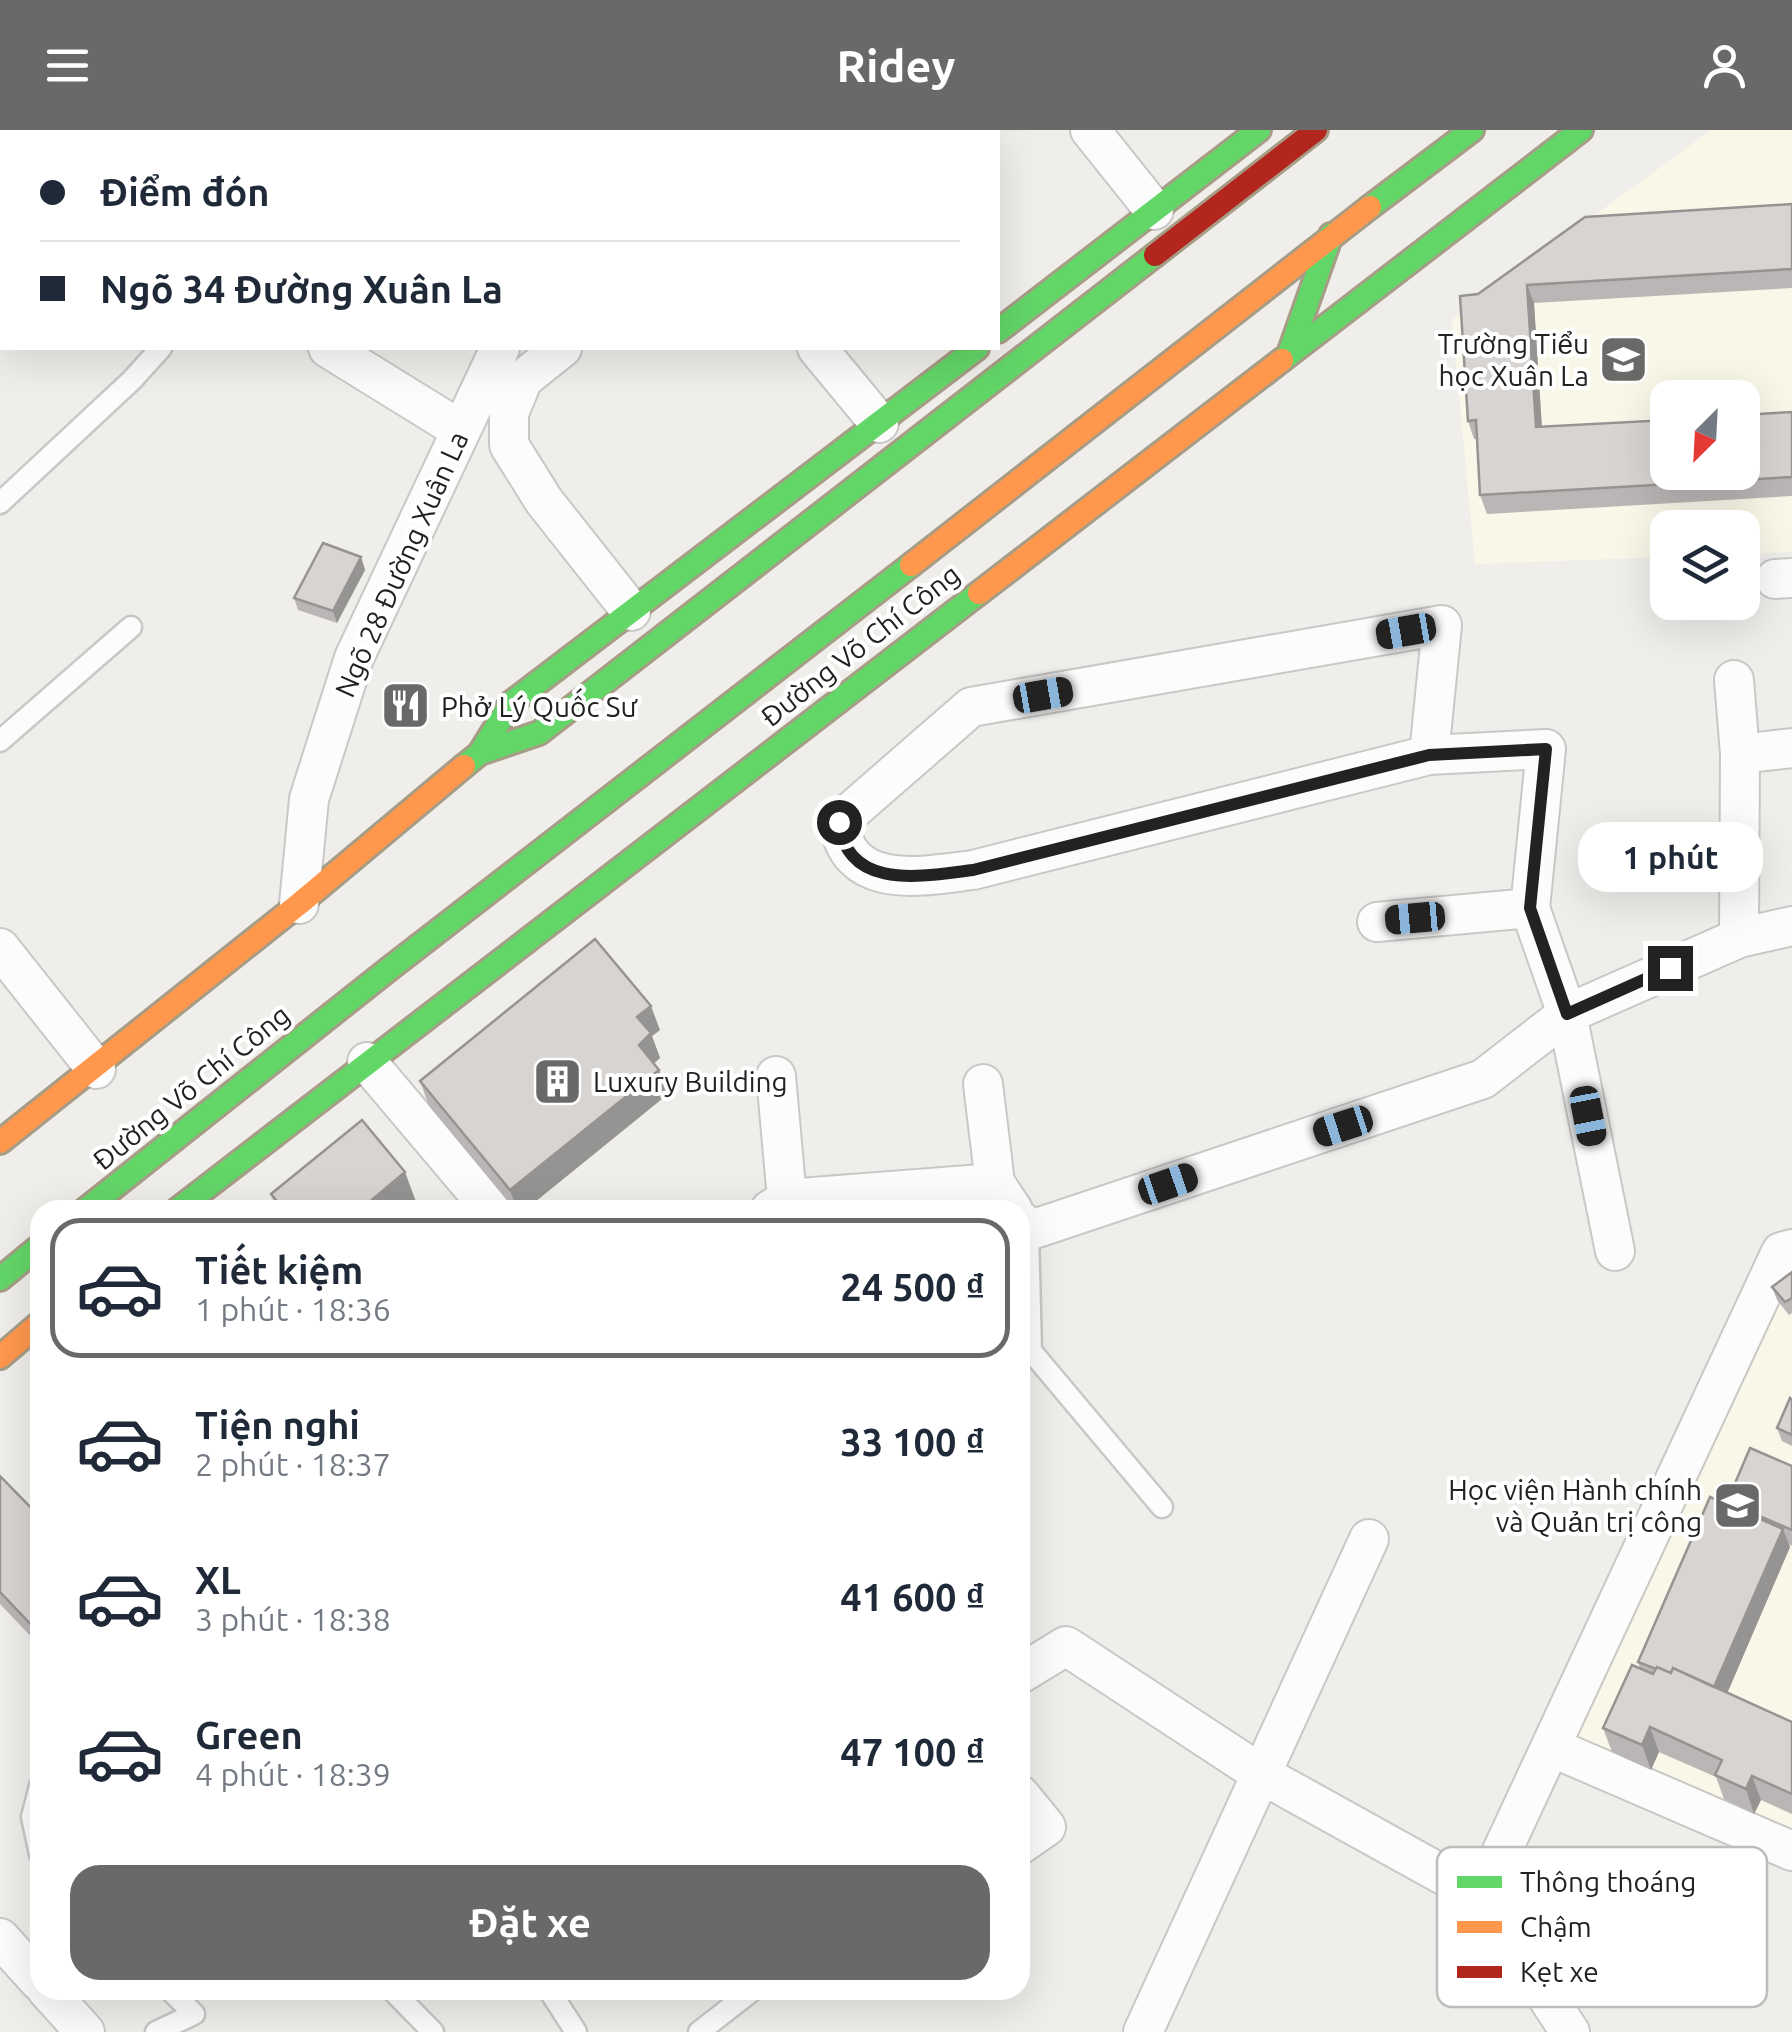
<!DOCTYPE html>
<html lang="vi">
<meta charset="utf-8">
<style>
:root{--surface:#fff;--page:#f6f6f7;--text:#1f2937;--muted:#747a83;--line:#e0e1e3;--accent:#6a6968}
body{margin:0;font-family:Ubuntu,sans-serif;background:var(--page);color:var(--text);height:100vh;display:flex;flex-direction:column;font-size:38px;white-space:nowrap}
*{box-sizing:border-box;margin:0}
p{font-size:32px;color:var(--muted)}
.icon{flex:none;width:55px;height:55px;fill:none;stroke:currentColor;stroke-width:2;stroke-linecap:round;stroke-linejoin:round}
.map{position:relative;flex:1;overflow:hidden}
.drawer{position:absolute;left:30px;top:1070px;width:1000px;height:800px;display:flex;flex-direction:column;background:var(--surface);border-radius:30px;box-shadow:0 10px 40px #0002}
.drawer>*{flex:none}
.top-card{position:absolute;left:0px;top:0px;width:1000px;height:220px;box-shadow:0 10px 40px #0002;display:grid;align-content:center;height:220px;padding:0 40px;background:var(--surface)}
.needle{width:65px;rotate:204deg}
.fabs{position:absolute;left:1650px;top:250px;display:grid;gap:20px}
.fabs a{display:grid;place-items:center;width:110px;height:110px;border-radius:20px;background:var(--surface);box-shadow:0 10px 40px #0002;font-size:50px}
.end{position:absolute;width:45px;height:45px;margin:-22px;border:12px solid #222;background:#fff;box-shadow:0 0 0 5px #fff}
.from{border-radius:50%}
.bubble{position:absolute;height:70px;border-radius:30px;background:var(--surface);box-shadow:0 10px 40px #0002;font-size:32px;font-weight:700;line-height:70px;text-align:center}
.car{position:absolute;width:30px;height:60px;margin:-30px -15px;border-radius:12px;box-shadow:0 0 8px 2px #0007;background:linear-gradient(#222 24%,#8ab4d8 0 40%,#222 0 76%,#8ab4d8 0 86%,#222 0)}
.top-card b{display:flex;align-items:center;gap:35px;height:95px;font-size:38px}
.top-card b+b{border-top:2px solid var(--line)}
.top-card i{width:25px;height:25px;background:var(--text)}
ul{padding:18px 0 0;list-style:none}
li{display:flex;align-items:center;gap:30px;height:140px;margin:0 20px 15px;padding:0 20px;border:5px solid transparent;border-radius:30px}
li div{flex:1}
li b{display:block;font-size:38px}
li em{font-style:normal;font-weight:700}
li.active{border-color:var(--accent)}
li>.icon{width:90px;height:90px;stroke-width:1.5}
.primary-button{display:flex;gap:20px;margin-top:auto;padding:20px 40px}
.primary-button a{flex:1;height:115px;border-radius:30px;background:var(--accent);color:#fff;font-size:40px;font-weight:700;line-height:115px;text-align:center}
header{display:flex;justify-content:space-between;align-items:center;height:130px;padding:0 40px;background:var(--accent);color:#fff;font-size:45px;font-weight:700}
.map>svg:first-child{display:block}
.education{fill:#f8f7e8;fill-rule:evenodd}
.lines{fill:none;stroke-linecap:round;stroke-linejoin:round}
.lane-casing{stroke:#c9c8c7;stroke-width:25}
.street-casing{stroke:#c9c8c7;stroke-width:42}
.fast-casing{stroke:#a79c86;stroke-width:28}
.slow-casing{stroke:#a79c86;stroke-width:28}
.jam-casing{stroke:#a79c86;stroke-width:28}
.lane{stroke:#fdfcfc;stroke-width:20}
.street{stroke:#fdfcfc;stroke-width:38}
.fast{stroke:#63d668;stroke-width:22}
.slow{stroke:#ff974d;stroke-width:22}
.jam{stroke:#b3261e;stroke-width:22}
.wall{fill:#b9b6b5}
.shaded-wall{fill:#969493}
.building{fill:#d7d4d2;stroke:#969493;stroke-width:2.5}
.route{stroke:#222;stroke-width:12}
.labels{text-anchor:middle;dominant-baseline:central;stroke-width:8;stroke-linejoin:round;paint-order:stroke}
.poi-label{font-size:28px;fill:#222;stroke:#fff;text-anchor:end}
.street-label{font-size:28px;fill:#222;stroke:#fff}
.key{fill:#fff;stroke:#bdbdbd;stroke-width:2.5}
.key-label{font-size:28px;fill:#222}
</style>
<header><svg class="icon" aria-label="menu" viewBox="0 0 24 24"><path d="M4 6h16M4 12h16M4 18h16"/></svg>Ridey<svg class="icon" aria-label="person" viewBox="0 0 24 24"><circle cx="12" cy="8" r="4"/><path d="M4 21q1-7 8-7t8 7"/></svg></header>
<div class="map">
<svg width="1792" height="1902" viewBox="0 0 1792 1902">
<rect width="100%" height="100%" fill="#f0eeeb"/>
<path class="education" d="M1711,0H1792V422L1743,424L1742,398H1668L1667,427L1475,434L1452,190ZM1668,268H1742V342H1668Z
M1792,1137V1709L1575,1612L1789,1138Z"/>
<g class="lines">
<defs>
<path id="lane" d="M0,27L2,29
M0,373L132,250L161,218
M0,611L131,497
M1031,1221L1162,1377
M1020,1232L1031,1221L1028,1101
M40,1656L32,1687L40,1724
M392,1860L433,1902
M549,1860L576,1902
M156,1902L194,1884L170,1860
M699,1902L753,1860"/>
<path id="street" d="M130,0L132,2
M565,0L569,2
M1090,0L1154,80
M185,2L187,0
M606,2L607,0
M748,2L751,0
M328,218L459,299
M562,218L523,249L509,283V315L544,371L631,481
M817,218L879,293
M1775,449L1792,448
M1734,550L1740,624L1739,808
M1740,624L1792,618
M1429,625L973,740C923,746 848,762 839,692L971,577L1442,495L1429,625L1546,619L1530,778L1567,884L1615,1121
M299,774L309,669L354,528L500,218
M1377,792L1530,778
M0,818L96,939
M367,932L492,1080
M776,946L787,1069
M983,954L995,1053
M770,1080L787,1069L995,1053L1013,1080
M1020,1090L1028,1101L1483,949L1567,884L1739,808L1792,796
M1020,1544L1066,1516L1261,1644L1481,1766L1570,1902
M1551,1617L1792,1721
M1020,1665L1046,1697L1020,1715
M1481,1766L1781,1122L1792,1119
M0,1808L40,1852
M47,1860L85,1902
M1143,1902L1369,1409"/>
<path id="fast" d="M1370,77L1472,0
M998,201L1259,0
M1289,224L1331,105
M1282,230L1581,0
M480,623L511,573L977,218
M464,636L480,623L539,603L1155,125
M85,1080L389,839L911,435
M177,1080L979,463
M0,1149L40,1116"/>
<path id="slow" d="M911,435L1370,77
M979,463L1282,230
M0,1012L299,774L464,636
M0,1227L40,1193"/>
<path id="jam" d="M1155,125L1316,0"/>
</defs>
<use href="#lane" class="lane-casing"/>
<use href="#street" class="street-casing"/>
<use href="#fast" class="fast-casing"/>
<use href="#slow" class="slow-casing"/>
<use href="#jam" class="jam-casing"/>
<use href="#lane" class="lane"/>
<use href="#street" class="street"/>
<use href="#fast" class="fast"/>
<use href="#slow" class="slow"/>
<use href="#jam" class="jam"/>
</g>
<path class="wall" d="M222,0H338L344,2H222Z
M1792,74V158L1534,173L1542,297L1792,282V366L1487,384L1480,365L1477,309H1474L1468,291L1478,164Z
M361,427L365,440L337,493L298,480L294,468Z
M660,900L652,906L660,928L654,933L659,940L668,964L525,1080H515L429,976L420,951Z
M271,1064L418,1077L414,1080H277Z
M1792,1142V1183L1789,1185L1777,1170L1772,1157Z
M1792,1270V1316L1782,1311L1777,1298Z
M1792,1334V1416L1789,1414L1790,1417L1727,1563L1792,1592V1684L1761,1670L1754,1684L1724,1669L1716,1647L1659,1622L1651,1640L1612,1622L1603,1598L1640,1538L1638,1532L1728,1375L1727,1372L1791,1336Z
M0,1346L40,1387V1516L0,1474Z"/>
<path class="shaded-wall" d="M1527,155L1534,173L1543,316L1536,297Z
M361,427L365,440L337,493L333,481Z
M651,876L660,900L652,906L660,928L648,939L639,915L637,887Z
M659,940L668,964L525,1080H517L510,1060Z
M405,1042L418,1077L414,1080H360Z
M1783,1399L1790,1417L1720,1580L1713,1561Z
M1650,1597L1659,1622L1651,1640L1642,1615Z
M1752,1646L1761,1670L1754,1684L1746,1659Z"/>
<path class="building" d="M244,0H338L344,2H250Z
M454,0H530L529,2H453Z
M1792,74V139L1527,155L1536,297L1668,290V342H1742V285L1792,282V347L1480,365L1476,290L1468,291L1460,166L1478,164L1585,87Z
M323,413L361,427L333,481L294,468Z
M595,809L651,876L637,887L651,903L639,915L659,940L510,1060L420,951Z
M362,990L405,1042L360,1080H284L271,1064Z
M1792,1142V1168L1785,1172L1772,1157Z
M1790,1268L1792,1270V1305L1777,1298Z
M1750,1318L1792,1336V1400L1727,1372Z
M0,1346L40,1387V1504L0,1462Z
M1710,1367L1783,1399L1714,1557L1673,1538L1671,1543L1657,1537L1656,1539L1638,1532Z
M1632,1535L1653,1544L1657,1537L1671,1543L1673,1538L1792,1592V1664L1752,1646L1746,1659L1715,1645L1722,1630L1650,1597L1642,1615L1603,1598Z"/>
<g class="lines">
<path class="route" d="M839,692C847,762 924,746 973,740L1429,625L1546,619L1530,778L1567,884L1670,838"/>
</g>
<defs>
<symbol id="school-square" viewBox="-11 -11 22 22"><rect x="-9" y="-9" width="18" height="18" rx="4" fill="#6a6968" stroke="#fff"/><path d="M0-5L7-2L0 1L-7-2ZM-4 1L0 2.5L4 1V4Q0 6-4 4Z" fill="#fff"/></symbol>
<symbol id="restaurant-square" viewBox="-11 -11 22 22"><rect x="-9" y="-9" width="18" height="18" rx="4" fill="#6a6968" stroke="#fff"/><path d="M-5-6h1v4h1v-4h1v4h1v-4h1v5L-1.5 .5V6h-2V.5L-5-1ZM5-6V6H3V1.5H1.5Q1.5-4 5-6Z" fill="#fff"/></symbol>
<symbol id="building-square" viewBox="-11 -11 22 22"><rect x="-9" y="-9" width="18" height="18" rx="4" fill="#6a6968" stroke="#fff"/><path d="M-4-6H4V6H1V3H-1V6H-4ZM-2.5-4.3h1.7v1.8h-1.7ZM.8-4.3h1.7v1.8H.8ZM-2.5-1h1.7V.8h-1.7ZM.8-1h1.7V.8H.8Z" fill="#fff"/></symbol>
<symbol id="university-square" viewBox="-11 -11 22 22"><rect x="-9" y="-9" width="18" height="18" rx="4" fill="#6a6968" stroke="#fff"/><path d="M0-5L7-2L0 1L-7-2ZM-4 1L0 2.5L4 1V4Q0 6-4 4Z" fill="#fff"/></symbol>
</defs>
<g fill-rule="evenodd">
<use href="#school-square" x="1596" y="202" width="55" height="55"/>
<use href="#restaurant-square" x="378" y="548" width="55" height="55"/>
<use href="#building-square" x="530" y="924" width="55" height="55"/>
<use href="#university-square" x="1710" y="1348" width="55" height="55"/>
</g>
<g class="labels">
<g class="poi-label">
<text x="1589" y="213">Trường Tiểu<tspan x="1589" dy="32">học Xuân La</tspan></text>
<text x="441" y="576" text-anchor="start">Phở Lý Quốc Sư</text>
<text x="593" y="951" text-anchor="start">Luxury Building</text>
<text x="1702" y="1359">Học viện Hành chính<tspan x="1702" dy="32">và Quản trị công</tspan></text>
</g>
<g class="street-label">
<text transform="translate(401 434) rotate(-66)">Ngõ 28 Đường Xuân La</text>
<text transform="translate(860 515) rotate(-38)">Đường Võ Chí Công</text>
<text transform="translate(191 957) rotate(-39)">Đường Võ Chí Công</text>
</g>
</g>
<rect x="1437" y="1717" width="330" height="160" rx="15" class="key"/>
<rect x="1457" y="1746" width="45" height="12" fill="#63d668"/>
<rect x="1457" y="1791" width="45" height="12" fill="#ff974d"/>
<rect x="1457" y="1836" width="45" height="12" fill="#b3261e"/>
<g class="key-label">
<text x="1520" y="1762">Thông thoáng</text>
<text x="1520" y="1807">Chậm</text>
<text x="1520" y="1852">Kẹt xe</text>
</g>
</svg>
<div class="fabs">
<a><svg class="needle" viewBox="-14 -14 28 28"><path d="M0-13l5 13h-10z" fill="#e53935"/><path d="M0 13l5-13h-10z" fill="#747a83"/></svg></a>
<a><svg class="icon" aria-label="layers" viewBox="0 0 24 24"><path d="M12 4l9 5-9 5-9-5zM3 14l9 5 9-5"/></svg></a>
</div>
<i class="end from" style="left:839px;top:692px"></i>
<i class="end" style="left:1670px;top:838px"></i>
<div class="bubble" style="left:1578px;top:692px;width:185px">1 phút</div>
<i class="car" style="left:1406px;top:501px;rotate:260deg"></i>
<i class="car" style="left:1043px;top:565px;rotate:80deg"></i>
<i class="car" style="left:1415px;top:788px;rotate:265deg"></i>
<i class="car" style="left:1588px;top:986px;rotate:169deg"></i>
<i class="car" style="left:1343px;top:996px;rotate:252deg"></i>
<i class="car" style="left:1168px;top:1054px;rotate:71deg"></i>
<div class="top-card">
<b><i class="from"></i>Điểm đón</b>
<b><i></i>Ngõ 34 Đường Xuân La</b>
</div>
<section class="drawer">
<ul>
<li class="active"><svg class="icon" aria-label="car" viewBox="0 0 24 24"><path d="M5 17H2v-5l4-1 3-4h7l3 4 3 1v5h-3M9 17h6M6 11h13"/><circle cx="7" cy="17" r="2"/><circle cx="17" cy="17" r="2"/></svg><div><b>Tiết kiệm</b><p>1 phút · 18:36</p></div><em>24 500 ₫</em></li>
<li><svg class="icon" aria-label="car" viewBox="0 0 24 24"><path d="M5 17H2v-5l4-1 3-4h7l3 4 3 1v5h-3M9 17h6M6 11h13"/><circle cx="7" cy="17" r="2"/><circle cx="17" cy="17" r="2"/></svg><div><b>Tiện nghi</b><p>2 phút · 18:37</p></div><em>33 100 ₫</em></li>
<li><svg class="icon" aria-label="car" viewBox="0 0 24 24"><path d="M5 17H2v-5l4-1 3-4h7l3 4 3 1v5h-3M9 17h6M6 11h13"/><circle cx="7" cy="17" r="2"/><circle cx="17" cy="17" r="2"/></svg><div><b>XL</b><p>3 phút · 18:38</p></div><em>41 600 ₫</em></li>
<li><svg class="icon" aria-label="car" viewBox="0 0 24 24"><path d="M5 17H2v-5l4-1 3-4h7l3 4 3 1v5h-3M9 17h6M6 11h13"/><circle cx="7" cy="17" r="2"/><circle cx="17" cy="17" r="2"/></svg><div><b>Green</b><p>4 phút · 18:39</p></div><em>47 100 ₫</em></li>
</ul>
<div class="primary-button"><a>Đặt xe</a></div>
</section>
</div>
